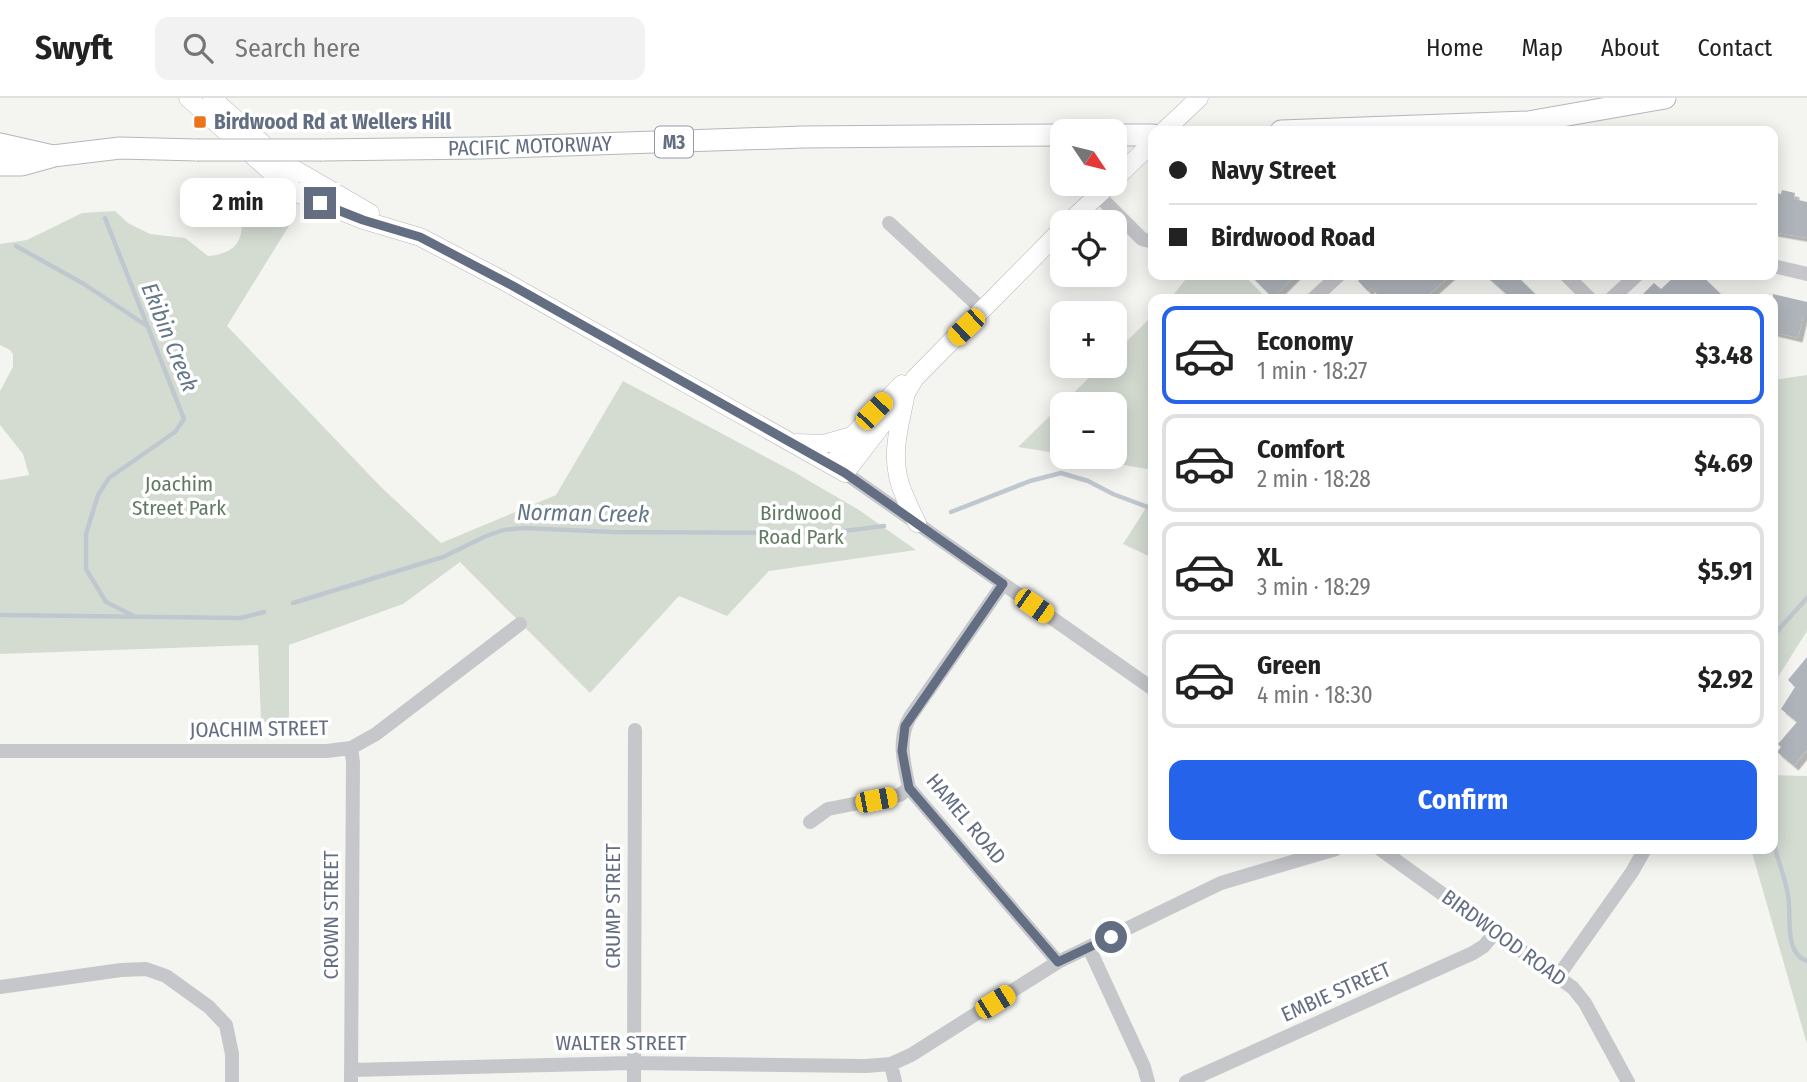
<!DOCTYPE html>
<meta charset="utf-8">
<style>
:root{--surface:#fff;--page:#f2f2f2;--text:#222;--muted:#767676;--line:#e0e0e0;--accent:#2563eb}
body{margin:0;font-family:"Fira Sans Condensed",sans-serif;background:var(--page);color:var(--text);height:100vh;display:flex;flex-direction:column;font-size:26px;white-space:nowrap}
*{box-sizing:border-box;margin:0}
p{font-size:23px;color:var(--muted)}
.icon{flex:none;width:38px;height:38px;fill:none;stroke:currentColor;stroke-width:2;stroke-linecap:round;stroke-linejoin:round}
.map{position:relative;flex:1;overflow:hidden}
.panel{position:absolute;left:1148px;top:196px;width:630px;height:560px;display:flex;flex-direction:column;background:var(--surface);border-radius:14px;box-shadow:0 4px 18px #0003}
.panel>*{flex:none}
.top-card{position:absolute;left:1148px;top:28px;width:630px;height:154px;border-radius:14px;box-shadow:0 4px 18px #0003;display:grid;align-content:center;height:154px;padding:0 21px;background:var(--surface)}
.needle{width:46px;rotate:125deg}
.fabs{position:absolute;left:1050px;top:21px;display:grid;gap:14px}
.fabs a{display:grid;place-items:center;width:77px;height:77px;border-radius:14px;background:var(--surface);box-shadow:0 4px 18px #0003;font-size:35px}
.end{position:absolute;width:32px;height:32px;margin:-16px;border:9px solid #636e83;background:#fff;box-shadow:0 0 0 4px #fff}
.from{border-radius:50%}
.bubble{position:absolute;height:49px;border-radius:14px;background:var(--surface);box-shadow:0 4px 18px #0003;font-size:23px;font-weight:700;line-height:49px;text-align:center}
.car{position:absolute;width:21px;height:42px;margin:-21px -10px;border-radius:9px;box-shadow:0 0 5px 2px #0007;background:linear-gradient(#f5c518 24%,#345 0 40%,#f5c518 0 76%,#345 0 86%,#f5c518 0)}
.top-card b{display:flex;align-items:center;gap:24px;height:66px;font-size:26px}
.top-card b+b{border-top:2px solid var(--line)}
.top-card i{width:18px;height:18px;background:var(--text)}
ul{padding:12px 0 0;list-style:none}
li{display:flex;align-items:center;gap:21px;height:98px;margin:0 14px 10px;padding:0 7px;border:4px solid var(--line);border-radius:14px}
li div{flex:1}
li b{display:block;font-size:26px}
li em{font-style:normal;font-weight:700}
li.active{border-color:var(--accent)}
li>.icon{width:63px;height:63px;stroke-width:1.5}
.primary-button{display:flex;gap:14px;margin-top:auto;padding:14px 21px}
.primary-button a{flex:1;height:80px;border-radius:14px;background:var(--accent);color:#fff;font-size:28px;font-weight:700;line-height:80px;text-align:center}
header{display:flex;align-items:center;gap:42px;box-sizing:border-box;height:98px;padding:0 35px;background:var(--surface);border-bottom:2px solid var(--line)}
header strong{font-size:33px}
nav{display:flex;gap:38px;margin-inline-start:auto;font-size:24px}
.search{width:490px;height:63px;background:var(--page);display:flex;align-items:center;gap:18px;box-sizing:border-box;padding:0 24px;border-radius:14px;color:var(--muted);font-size:26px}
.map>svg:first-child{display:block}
.green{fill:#d4dcd2}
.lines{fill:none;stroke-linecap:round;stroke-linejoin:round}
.stream{stroke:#c0c8cf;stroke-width:4.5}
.building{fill:#afb4bb;filter:url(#shadow)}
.major-casing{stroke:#b5b8bd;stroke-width:19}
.highway-casing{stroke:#b5b7bb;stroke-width:23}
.minor{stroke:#c5c7cb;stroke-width:14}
.major{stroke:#fff;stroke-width:18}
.highway{stroke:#fff;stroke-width:21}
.highway-bridge-casing{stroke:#b5b7bb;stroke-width:23;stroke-linecap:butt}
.highway-bridge{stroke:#fff;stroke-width:21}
.route{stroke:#636e83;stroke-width:9}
.poi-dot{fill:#ea731c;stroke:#fff;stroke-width:2.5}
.labels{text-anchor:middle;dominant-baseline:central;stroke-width:7;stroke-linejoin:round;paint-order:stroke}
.shield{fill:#fff;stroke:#929aa8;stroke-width:2}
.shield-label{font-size:19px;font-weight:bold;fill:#636e83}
.poi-label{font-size:21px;font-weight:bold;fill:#636e83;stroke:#fff;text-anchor:start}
.street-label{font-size:21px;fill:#636e83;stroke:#fff}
.park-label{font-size:21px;fill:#627a62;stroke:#fff}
.water-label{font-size:23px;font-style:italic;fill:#637687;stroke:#fff}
</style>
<header>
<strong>Swyft</strong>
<div class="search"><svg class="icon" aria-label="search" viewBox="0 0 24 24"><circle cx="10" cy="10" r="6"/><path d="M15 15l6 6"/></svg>Search here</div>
<nav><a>Home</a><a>Map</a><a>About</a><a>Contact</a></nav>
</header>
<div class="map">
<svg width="1807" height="984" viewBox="0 0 1807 984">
<defs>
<filter id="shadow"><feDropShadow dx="4.5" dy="4.5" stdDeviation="0" flood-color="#0004"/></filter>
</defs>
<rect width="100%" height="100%" fill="#f4f5f1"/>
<path class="green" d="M243,98H254L295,118L227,228L381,389L441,445L556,397L623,283L794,374L859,412L916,452L769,473L727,518L679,498L590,595L460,464L403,506L289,547V630L261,623L258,547L0,556V382L29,377L23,356L0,327V293L13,269V256L10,252L0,247V146L27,142L82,115L115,113L128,125L150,136L185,140L208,158C249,154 241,131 243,98Z
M1189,177H1244L1267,201H1170Z
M1153,217V372L1077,359H1115V306H1062V356L1018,349L1101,268H1115V255Z
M1807,277V533L1773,587V282Z
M1153,399V460L1123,446Z
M1773,677L1807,678V946L1751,751H1773Z"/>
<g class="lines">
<path class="stream" d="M105,120L184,321L175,334L109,380L98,397L86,436V471L106,504L134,518
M16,148L84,186L147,228
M951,414L1030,383L1061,375L1088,383L1113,396L1153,411
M293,505L443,459L484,439L503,432L523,430L613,434L828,435L884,428
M0,517L241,520L264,514
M1773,538L1807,500
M1773,742C1777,761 1785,778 1788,797C1792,816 1783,855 1807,863"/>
</g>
<path class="building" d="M1782,92L1795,95L1794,101L1807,104V140L1773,134V94L1781,96Z
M1250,177H1296L1273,200Z
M1365,177H1373L1378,182L1383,177H1451L1424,201H1382L1371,190L1368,193L1358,183Z
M1485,177H1516L1540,201H1512Z
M1676,177H1701L1726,201H1638L1654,185L1661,191Z
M1773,196L1807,204V219H1803L1798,240L1773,234Z
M1807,559V652L1794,668L1777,654L1781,649L1778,646L1797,624L1781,611L1795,589L1788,582Z"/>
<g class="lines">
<defs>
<path id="major" d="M188,0L270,73L299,96L363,122L420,139L504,183L845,375L905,297L915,280L1062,131
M212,0L284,65L370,115
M1164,33L1199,0
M1115,81L1153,44
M1069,124L1110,86
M905,300C900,325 892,352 898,378C901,394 910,410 917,425
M797,345L824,346L852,338
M832,367L852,338L902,286"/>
<g id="highway">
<path d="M1281,33L1528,24L1665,0"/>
<path d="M1115,37H1153"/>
<path d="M0,46L53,58L120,50L197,52"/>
<path id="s1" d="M322,52L480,50L803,39L1062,37"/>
<path d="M0,67H22L51,59"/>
</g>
</defs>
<use href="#major" class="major-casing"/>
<use href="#highway" class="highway-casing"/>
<path class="minor" d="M1098,97L1142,141L1153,144
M889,125L983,212
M1773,168L1807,176
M1566,177L1590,201
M1313,201L1339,177
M1611,201L1637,177
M845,375L1153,591
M1003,486L910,619C897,641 904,666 909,690L1058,864
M351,650L353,664L351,984
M0,653H327L351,650L376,636L520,526
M810,724L828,711L900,697L909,690
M1380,751L1573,890L1585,905L1628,984
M1089,850L1144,969L1148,984
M1559,877L1632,774L1645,751
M0,889L121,872L146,871L166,878L209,909L226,927L232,956V984
M891,966L895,984
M351,972L633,965L866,968L891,966L911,957L1058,864L1221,785L1336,751
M634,984L635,632
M1186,984L1473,855L1484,848L1496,833"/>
<use href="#major" class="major"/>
<use href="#highway" class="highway"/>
<defs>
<path id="highway-bridge" d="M197,52H322"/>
</defs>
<use href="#highway-bridge" class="highway-bridge-casing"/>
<use href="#highway-bridge" class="highway-bridge"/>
</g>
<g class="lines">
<path class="route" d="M320,105L363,122L420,139L513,188L845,375L1003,486L905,628L902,653L909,690L1058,864L1111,839"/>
</g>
<rect class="poi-dot" x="193" y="17" width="14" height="14" rx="3.5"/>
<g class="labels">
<rect class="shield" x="655" y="28.5" width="38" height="31" rx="5"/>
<g class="shield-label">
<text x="674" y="44">M3</text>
</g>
<g class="poi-label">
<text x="214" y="24">Birdwood Rd at Wellers Hill</text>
</g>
<g class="street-label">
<text stroke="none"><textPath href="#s1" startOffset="208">PACIFIC MOTORWAY</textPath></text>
<text transform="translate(259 631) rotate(-1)">JOACHIM STREET</text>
<text transform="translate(966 721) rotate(50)">HAMEL ROAD</text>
<text transform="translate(613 808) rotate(-90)">CRUMP STREET</text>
<text transform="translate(331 817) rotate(-90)">CROWN STREET</text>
<text transform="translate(1504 840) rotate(36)">BIRDWOOD ROAD</text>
<text transform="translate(1336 894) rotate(-24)">EMBIE STREET</text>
<text x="621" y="945">WALTER STREET</text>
</g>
<g class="park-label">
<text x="179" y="386">Joachim<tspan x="179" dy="24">Street Park</tspan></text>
<text x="801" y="415">Birdwood<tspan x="801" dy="24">Road Park</tspan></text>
</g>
<g class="water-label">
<text transform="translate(170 239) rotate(68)">Ekibin Creek</text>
<text transform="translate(583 415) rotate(1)">Norman Creek</text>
</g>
</g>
</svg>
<div class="fabs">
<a><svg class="needle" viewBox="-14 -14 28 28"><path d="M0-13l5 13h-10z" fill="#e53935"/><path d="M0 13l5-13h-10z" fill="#767676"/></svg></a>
<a><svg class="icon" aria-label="locate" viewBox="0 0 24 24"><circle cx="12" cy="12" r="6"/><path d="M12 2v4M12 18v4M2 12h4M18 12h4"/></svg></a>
<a>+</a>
<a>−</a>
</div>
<i class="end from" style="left:1111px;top:839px"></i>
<i class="end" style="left:320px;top:105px"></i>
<div class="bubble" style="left:180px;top:80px;width:116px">2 min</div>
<i class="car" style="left:966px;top:229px;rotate:226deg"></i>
<i class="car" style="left:874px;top:313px;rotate:44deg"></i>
<i class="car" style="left:1034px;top:508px;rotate:125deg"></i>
<i class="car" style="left:876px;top:702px;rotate:79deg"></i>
<i class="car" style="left:995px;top:904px;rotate:58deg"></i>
<div class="top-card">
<b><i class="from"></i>Navy Street</b>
<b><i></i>Birdwood Road</b>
</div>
<section class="panel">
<ul>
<li class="active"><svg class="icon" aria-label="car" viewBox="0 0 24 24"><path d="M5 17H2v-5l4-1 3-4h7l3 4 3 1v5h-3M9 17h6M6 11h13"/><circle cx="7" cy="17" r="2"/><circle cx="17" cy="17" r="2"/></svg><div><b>Economy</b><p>1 min · 18:27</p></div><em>$3.48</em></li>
<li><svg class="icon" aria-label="car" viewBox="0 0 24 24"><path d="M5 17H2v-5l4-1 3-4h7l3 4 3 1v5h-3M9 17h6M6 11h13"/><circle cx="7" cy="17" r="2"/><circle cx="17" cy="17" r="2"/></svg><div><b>Comfort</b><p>2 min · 18:28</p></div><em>$4.69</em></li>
<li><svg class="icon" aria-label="car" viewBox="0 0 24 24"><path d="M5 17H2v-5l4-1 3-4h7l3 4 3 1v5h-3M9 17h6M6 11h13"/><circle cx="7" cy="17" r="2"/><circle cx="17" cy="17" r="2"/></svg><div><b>XL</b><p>3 min · 18:29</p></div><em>$5.91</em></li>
<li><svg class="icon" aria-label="car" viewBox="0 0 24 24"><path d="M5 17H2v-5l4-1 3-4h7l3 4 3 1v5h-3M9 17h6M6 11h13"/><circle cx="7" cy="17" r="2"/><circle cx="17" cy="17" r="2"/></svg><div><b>Green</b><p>4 min · 18:30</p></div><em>$2.92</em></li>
</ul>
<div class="primary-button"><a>Confirm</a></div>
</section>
</div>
